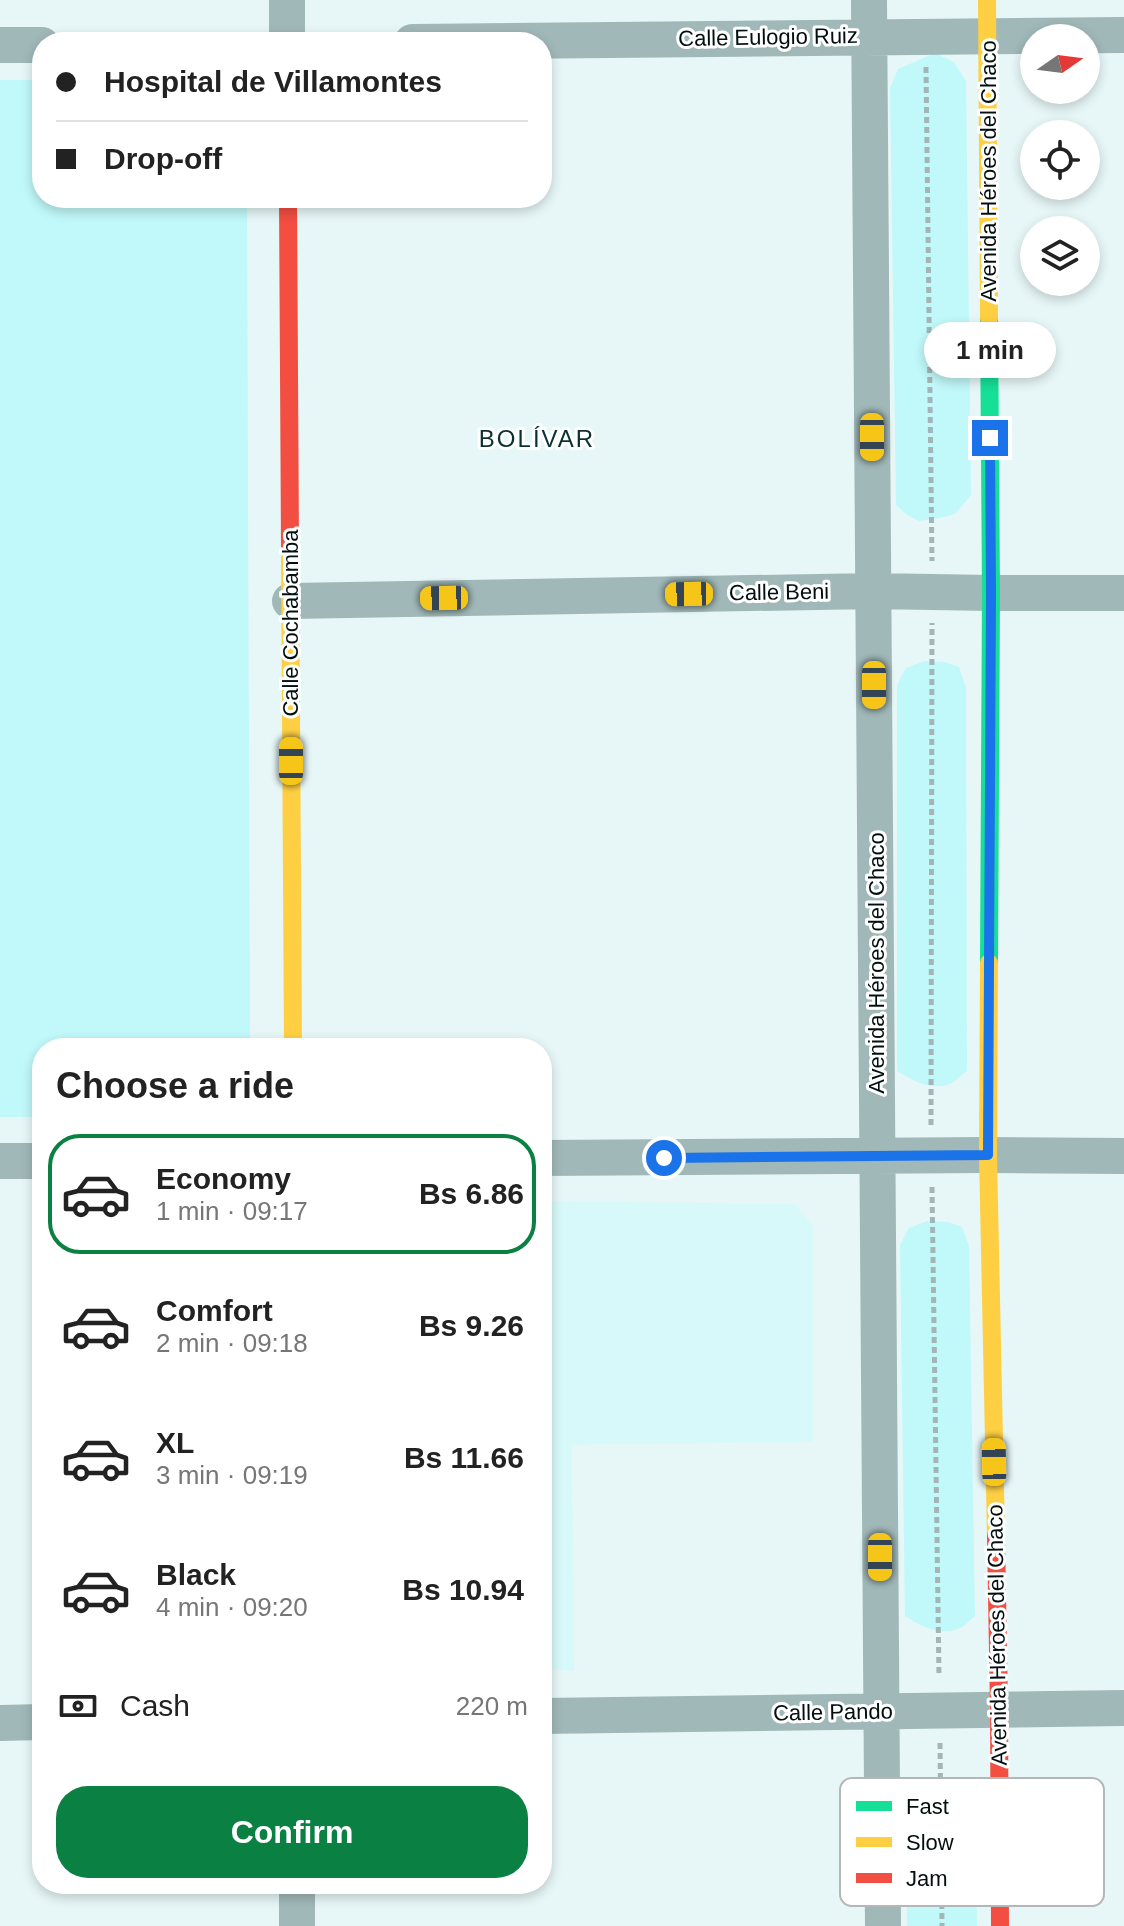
<!DOCTYPE html>
<meta charset="utf-8">
<style>
:root{--surface:#fff;--page:#f6f6f6;--text:#222;--muted:#767676;--line:#e0e0e0;--accent:#0b8043}
body{margin:0;font-family:Arial,sans-serif;background:var(--page);color:var(--text);height:100vh;display:flex;flex-direction:column;font-size:30px;white-space:nowrap}
*{box-sizing:border-box;margin:0}
p{font-size:26px;color:var(--muted)}
.icon{flex:none;width:44px;height:44px;fill:none;stroke:currentColor;stroke-width:2;stroke-linecap:round;stroke-linejoin:round}
.map{position:relative;flex:1;overflow:hidden}
.side{position:absolute;left:32px;top:1038px;width:520px;height:856px;display:flex;flex-direction:column;background:var(--surface);border-radius:32px;box-shadow:0 4px 12px #0003}
.side>*{flex:none}
.guide{position:absolute;left:32px;top:32px;width:520px;height:176px;border-radius:32px;box-shadow:0 4px 12px #0003;display:grid;align-content:center;height:176px;padding:0 24px;background:var(--surface)}
.needle{width:52px;rotate:76deg}
.fabs{position:absolute;left:1020px;top:24px;display:grid;gap:16px}
.fabs a{display:grid;place-items:center;width:80px;height:80px;border-radius:50%;background:var(--surface);box-shadow:0 4px 12px #0003;font-size:40px}
.end{position:absolute;width:36px;height:36px;margin:-18px;border:10px solid #1a73e8;background:#fff;box-shadow:0 0 0 4px #fff}
.from{border-radius:50%}
.bubble{position:absolute;height:56px;border-radius:28px;background:var(--surface);box-shadow:0 4px 12px #0003;font-size:26px;font-weight:700;line-height:56px;text-align:center}
.car{position:absolute;width:24px;height:48px;margin:-24px -12px;border-radius:10px;box-shadow:0 0 6px 2px #0007;background:linear-gradient(#f5c518 24%,#345 0 40%,#f5c518 0 76%,#345 0 86%,#f5c518 0)}
.guide b{display:flex;align-items:center;gap:28px;height:76px;font-size:30px}
.guide b+b{border-top:2px solid var(--line)}
.guide i{width:20px;height:20px;background:var(--text)}
ul{padding:0;list-style:none}
li{display:flex;align-items:center;gap:24px;height:120px;margin:0 16px 12px;padding:0 8px;border:4px solid transparent;border-radius:32px}
li div{flex:1}
li b{display:block;font-size:30px}
li em{font-style:normal;font-weight:700}
li.on{border-color:var(--accent)}
li>.icon{width:72px;height:72px;stroke-width:1.5}
h2{padding:0 24px;font-size:36px;line-height:96px}
.pay{display:flex;align-items:center;gap:20px;height:88px;padding:0 24px;font-size:30px}
.pay p{margin-inline-start:auto}
.action{display:flex;gap:16px;margin-top:auto;padding:16px 24px}
.action a{flex:1;height:92px;border-radius:32px;background:var(--accent);color:#fff;font-size:32px;font-weight:700;line-height:92px;text-align:center}
.map>svg:first-child{display:block}
.built{fill:#d8f9f9}
.green{fill:#c1f8f9}
.lines{fill:none;stroke-linecap:round;stroke-linejoin:round}
.path{stroke:#a3b5b6;stroke-width:5;stroke-dasharray:6 4;stroke-linecap:butt}
.street{stroke:#a1b8b8;stroke-width:36}
.fast{stroke:#16e098;stroke-width:18}
.slow{stroke:#ffcf43;stroke-width:18}
.jam{stroke:#f24e42;stroke-width:18}
.route{stroke:#1a73e8;stroke-width:10}
.labels{text-anchor:middle;dominant-baseline:central;stroke-width:6;stroke-linejoin:round;paint-order:stroke}
.street-label{font-size:22px;fill:#030f0f;stroke:#fff}
.neighbourhood-label{font-size:24px;letter-spacing:2px;fill:#0c3031;stroke:#fff}
.key{fill:#fff;stroke:#b3b7b7;stroke-width:2}
.key-label{font-size:22px;fill:#030f0f}
</style>
<div class="map">
<svg width="1124" height="1926" viewBox="0 0 1124 1926">
<rect width="100%" height="100%" fill="#e7f7f7"/>
<path class="built" d="M542,1201L795,1204L813,1225V1442L572,1445L574,1671L542,1669Z"/>
<path class="green" d="M935,53L954,62L966,81L971,495L955,514L940,518L919,521L907,515L896,505L890,88L898,69Z
M0,80H42V198H247L250,1048H42V1117H0Z
M924,661L945,662L959,667L966,687L967,1071C962,1074 957,1080 952,1083C933,1092 913,1081 897,1071V685L906,668Z
M927,1221L948,1222L962,1227L969,1246L975,1616C970,1620 964,1627 958,1629C939,1636 921,1626 905,1616L900,1245L909,1228Z
M933,1784L954,1785L968,1791L975,1809L977,1926H907L906,1808L915,1791Z"/>
<g class="lines">
<path class="path" d="M926,67L932,561
M931,1125L932,623
M932,1187L939,1677
M940,1743L942,1926"/>
<path class="street" d="M287,0V42
M869,0L883,1926
M412,42L1124,35
M0,45H42
M290,601L873,591L991,593H1124
M542,1158L988,1155L1124,1156
M0,1161H42
M542,1716L1124,1708
M0,1723L42,1722
M297,1884V1926"/>
<path class="fast" d="M989,963L991,593L989,318"/>
<path class="slow" d="M987,0L989,318
M290,546L293,1048
M989,963L988,1155L996,1536"/>
<path class="jam" d="M288,198L290,546
M996,1536L999,1708L1000,1926"/>
</g>
<g class="lines">
<path class="route" d="M664,1158L988,1155L991,593L990,438"/>
</g>
<g class="labels">
<g class="street-label">
<text transform="translate(768 37) rotate(-1)">Calle Eulogio Ruiz</text>
<text transform="translate(988 171) rotate(-90)">Avenida Héroes del Chaco</text>
<text transform="translate(779 592) rotate(-1)">Calle Beni</text>
<text transform="translate(290 623) rotate(-90)">Calle Cochabamba</text>
<text transform="translate(876 963) rotate(-90)">Avenida Héroes del Chaco</text>
<text transform="translate(997 1635) rotate(-91)">Avenida Héroes del Chaco</text>
<text transform="translate(833 1712) rotate(-1)">Calle Pando</text>
</g>
<g class="neighbourhood-label">
<text x="537" y="438">BOLÍVAR</text>
</g>
</g>
<rect x="840" y="1778" width="264" height="128" rx="12" class="key"/>
<rect x="856" y="1801" width="36" height="10" fill="#16e098"/>
<rect x="856" y="1837" width="36" height="10" fill="#ffcf43"/>
<rect x="856" y="1873" width="36" height="10" fill="#f24e42"/>
<g class="key-label">
<text x="906" y="1814">Fast</text>
<text x="906" y="1850">Slow</text>
<text x="906" y="1886">Jam</text>
</g>
</svg>
<div class="fabs">
<a><svg class="needle" viewBox="-14 -14 28 28"><path d="M0-13l5 13h-10z" fill="#e53935"/><path d="M0 13l5-13h-10z" fill="#767676"/></svg></a>
<a><svg class="icon" aria-label="locate" viewBox="0 0 24 24"><circle cx="12" cy="12" r="6"/><path d="M12 2v4M12 18v4M2 12h4M18 12h4"/></svg></a>
<a><svg class="icon" aria-label="layers" viewBox="0 0 24 24"><path d="M12 4l9 5-9 5-9-5zM3 14l9 5 9-5"/></svg></a>
</div>
<i class="end from" style="left:664px;top:1158px"></i>
<i class="end" style="left:990px;top:438px"></i>
<div class="bubble" style="left:924px;top:322px;width:132px">1 min</div>
<i class="car" style="left:872px;top:437px;rotate:180deg"></i>
<i class="car" style="left:689px;top:594px;rotate:269deg"></i>
<i class="car" style="left:444px;top:598px;rotate:269deg"></i>
<i class="car" style="left:874px;top:685px;rotate:180deg"></i>
<i class="car" style="left:291px;top:761px;rotate:0deg"></i>
<i class="car" style="left:994px;top:1462px;rotate:359deg"></i>
<i class="car" style="left:880px;top:1557px;rotate:180deg"></i>
<div class="guide">
<b><i class="from"></i>Hospital de Villamontes</b>
<b><i></i>Drop-off</b>
</div>
<section class="side">
<h2>Choose a ride</h2>
<ul>
<li class="on"><svg class="icon" aria-label="car" viewBox="0 0 24 24"><path d="M5 17H2v-5l4-1 3-4h7l3 4 3 1v5h-3M9 17h6M6 11h13"/><circle cx="7" cy="17" r="2"/><circle cx="17" cy="17" r="2"/></svg><div><b>Economy</b><p>1 min · 09:17</p></div><em>Bs 6.86</em></li>
<li><svg class="icon" aria-label="car" viewBox="0 0 24 24"><path d="M5 17H2v-5l4-1 3-4h7l3 4 3 1v5h-3M9 17h6M6 11h13"/><circle cx="7" cy="17" r="2"/><circle cx="17" cy="17" r="2"/></svg><div><b>Comfort</b><p>2 min · 09:18</p></div><em>Bs 9.26</em></li>
<li><svg class="icon" aria-label="car" viewBox="0 0 24 24"><path d="M5 17H2v-5l4-1 3-4h7l3 4 3 1v5h-3M9 17h6M6 11h13"/><circle cx="7" cy="17" r="2"/><circle cx="17" cy="17" r="2"/></svg><div><b>XL</b><p>3 min · 09:19</p></div><em>Bs 11.66</em></li>
<li><svg class="icon" aria-label="car" viewBox="0 0 24 24"><path d="M5 17H2v-5l4-1 3-4h7l3 4 3 1v5h-3M9 17h6M6 11h13"/><circle cx="7" cy="17" r="2"/><circle cx="17" cy="17" r="2"/></svg><div><b>Black</b><p>4 min · 09:20</p></div><em>Bs 10.94</em></li>
</ul>
<div class="pay"><svg class="icon" aria-label="cash" viewBox="0 0 24 24"><path d="M3 7h18v10H3z"/><circle cx="12" cy="12" r="2"/></svg>Cash<p>220 m</p></div>
<div class="action"><a>Confirm</a></div>
</section>
</div>
